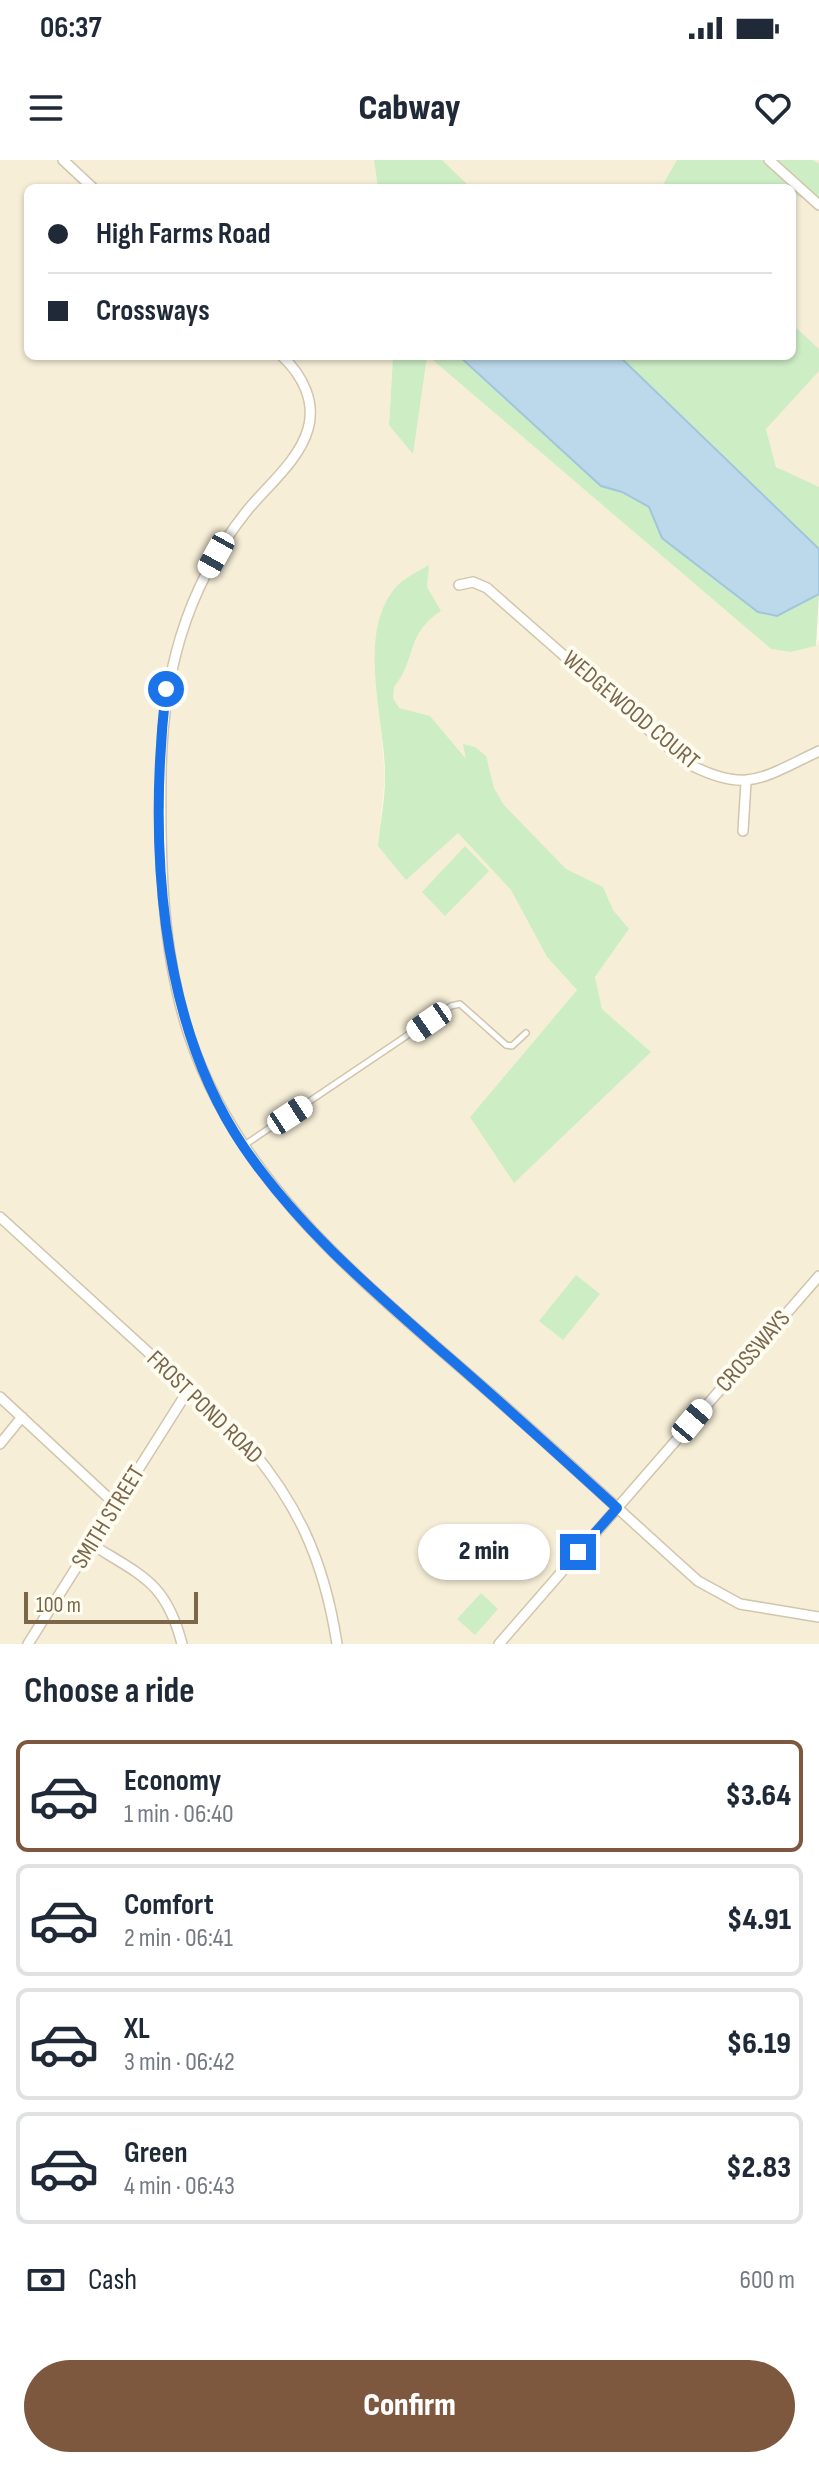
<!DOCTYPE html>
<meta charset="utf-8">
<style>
:root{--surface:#fff;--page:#f2f2f3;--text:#1f2937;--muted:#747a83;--line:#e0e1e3;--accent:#7d583e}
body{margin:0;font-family:"Sofia Sans Condensed",sans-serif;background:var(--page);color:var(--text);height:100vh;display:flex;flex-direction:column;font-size:30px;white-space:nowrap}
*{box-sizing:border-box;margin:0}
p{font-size:26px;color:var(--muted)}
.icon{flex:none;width:44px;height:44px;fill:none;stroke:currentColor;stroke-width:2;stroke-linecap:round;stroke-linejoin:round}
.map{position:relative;height:1484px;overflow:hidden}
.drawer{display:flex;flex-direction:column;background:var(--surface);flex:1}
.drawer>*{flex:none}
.banner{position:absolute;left:24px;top:24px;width:772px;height:176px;border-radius:12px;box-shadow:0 2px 6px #0004;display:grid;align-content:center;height:176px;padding:0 24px;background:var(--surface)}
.scale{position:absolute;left:24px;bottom:20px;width:174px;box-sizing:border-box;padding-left:8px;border:4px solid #7b664a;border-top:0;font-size:22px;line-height:28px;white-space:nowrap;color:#7b664a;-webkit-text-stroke:6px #fffdf1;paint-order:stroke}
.end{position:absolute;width:36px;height:36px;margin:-18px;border:10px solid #1a73e8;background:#fff;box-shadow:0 0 0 4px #fff}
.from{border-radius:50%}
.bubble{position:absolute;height:56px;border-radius:28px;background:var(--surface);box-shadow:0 2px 6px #0004;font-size:26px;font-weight:800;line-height:56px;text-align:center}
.car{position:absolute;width:24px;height:48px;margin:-24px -12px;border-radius:10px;box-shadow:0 0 6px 2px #0007;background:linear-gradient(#fff 24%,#345 0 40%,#fff 0 76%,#345 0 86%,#fff 0)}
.banner b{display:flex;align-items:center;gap:28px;height:76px;font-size:30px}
.banner b+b{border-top:2px solid var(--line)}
.banner i{width:20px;height:20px;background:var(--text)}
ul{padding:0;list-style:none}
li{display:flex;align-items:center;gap:24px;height:112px;margin:0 16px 12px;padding:0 8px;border:4px solid var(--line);border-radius:12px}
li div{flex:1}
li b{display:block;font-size:30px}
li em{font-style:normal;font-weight:800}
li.selected{border-color:var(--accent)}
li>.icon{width:72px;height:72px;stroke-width:1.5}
h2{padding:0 24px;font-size:36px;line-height:96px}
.pay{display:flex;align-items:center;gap:20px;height:88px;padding:0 24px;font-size:30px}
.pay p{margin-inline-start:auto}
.button{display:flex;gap:16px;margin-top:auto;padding:16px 24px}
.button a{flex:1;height:92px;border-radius:48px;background:var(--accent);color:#fff;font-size:32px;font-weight:800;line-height:92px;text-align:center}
.status{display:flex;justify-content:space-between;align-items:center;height:56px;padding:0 40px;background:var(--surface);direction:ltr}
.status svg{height:22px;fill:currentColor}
header{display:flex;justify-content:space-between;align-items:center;height:104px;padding:0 24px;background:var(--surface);font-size:36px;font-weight:800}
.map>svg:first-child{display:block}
.residential{fill:#f6eed7;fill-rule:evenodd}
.green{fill:#cdedc5}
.water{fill:#bbd9ea;stroke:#a1c6dc;stroke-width:2}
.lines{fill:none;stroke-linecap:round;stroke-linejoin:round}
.lane-casing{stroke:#d2c5ad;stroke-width:8}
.street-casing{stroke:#d2c5ad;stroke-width:12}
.lane{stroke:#fff;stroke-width:5}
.street{stroke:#fff;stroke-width:9}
.route{stroke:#1a73e8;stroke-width:10}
.labels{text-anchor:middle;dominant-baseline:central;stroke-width:8;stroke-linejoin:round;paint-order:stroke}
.street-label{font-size:24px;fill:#7b664a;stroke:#fffdf1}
</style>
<div class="status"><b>06:37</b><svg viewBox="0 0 49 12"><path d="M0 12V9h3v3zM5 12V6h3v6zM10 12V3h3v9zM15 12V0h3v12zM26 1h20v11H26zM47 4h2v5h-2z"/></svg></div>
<header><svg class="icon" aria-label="menu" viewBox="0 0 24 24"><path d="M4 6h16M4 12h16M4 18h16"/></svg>Cabway<svg class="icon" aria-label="heart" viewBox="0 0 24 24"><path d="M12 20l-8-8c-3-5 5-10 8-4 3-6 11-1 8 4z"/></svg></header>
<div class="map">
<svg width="819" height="1484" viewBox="0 0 819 1484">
<rect width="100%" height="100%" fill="#fefae9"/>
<path class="residential" d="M0,0H374L378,28H28V196H393L389,265L428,196L771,489L792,492L816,486L819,480V1484H0ZM379,545L629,769L595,817L602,849L651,892L470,957L577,830L547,797L511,730L458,673L378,686L385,617Z
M442,0H819V190L792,177V28H471Z
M819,207V340L776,306L766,269Z"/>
<path class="green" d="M374,0H442L471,28H378Z
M677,0H813L819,4V45L792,34V28L747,25L661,28Z
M792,164L819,189V211L766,269L776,307L819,327V389L619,196H792Z
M393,196H427L413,294L389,265Z
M428,196H459L601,326L622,332L649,347L662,379L777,456L819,434L816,486L791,492L771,489Z
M429,405L427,427L441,451C405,474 417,499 394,527L393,538L399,548L430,556L466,599L463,584L475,587L486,596L494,628L503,644L566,709L603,727L613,750L629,769L595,817L602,849L651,892L514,1023L470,957L577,830L547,797L511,730L458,673L406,720L378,686C380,663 385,640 385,618C386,562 354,471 398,425C406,417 419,411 429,405Z
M465,686L489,711L445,756L422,732Z
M576,1115L600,1134L563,1180L539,1161Z
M481,1433L498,1449L475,1475L457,1459Z"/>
<path class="water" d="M459,196H619L819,389V434L777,456L758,452L662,378L649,347L622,332L601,326Z"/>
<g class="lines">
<defs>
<path id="lane" d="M243,986L451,846L460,844L506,885L512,886L526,873"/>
<path id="street" d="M63,0L93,28
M769,0L819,45
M282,196C302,215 316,241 308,269C299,301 266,327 246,352C184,430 162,519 161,616C160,703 162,793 189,875C242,1033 379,1135 499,1241C566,1300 631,1361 698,1421L740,1444L819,1457
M459,425L473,422L487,428L685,602C746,635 762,618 819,591
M743,671L746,622
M0,1057L241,1277C297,1341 324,1399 337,1484
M0,1237L115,1344
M0,1284L22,1257
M91,1384C142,1416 166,1422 182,1484
M28,1484L189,1229
M499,1484L819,1116"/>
</defs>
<use href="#lane" class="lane-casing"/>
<use href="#street" class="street-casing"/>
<use href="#lane" class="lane"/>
<use href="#street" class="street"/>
</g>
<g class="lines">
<path class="route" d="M166,529C149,678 157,858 243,986C298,1067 372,1130 445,1194C503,1244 560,1296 617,1348L578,1392"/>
</g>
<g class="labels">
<g class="street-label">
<text transform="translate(631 550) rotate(40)">WEDGEWOOD COURT</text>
<text transform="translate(753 1191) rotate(-49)">CROSSWAYS</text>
<text transform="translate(205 1247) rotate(44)">FROST POND ROAD</text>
<text transform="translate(108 1357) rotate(-58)">SMITH STREET</text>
</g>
</g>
</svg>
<div class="scale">100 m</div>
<i class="end from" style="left:166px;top:529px"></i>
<i class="end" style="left:578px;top:1392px"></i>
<div class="bubble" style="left:418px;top:1364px;width:132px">2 min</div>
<i class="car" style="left:216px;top:395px;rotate:209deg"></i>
<i class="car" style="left:429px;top:862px;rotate:235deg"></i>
<i class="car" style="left:290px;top:955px;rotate:57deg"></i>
<i class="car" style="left:692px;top:1261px;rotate:40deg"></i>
<div class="banner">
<b><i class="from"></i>High Farms Road</b>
<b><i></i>Crossways</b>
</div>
</div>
<section class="drawer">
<h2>Choose a ride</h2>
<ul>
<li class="selected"><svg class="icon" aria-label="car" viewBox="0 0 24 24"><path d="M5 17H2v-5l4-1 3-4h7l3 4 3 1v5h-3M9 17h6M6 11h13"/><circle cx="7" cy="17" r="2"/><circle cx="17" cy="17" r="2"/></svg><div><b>Economy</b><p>1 min · 06:40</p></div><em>$3.64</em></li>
<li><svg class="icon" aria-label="car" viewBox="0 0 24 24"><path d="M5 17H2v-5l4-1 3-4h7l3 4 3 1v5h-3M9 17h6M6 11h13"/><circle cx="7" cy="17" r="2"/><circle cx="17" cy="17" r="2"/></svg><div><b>Comfort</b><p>2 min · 06:41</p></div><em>$4.91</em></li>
<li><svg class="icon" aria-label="car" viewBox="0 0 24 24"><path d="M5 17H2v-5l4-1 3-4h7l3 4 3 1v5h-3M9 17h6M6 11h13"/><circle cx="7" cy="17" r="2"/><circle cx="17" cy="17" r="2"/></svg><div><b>XL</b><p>3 min · 06:42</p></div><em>$6.19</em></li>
<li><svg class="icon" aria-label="car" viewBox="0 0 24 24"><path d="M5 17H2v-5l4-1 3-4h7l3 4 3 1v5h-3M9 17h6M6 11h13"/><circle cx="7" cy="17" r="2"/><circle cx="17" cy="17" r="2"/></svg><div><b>Green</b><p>4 min · 06:43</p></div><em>$2.83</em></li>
</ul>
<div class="pay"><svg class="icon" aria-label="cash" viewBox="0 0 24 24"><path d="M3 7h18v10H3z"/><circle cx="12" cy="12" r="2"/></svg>Cash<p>600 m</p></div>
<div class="button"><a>Confirm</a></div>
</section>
